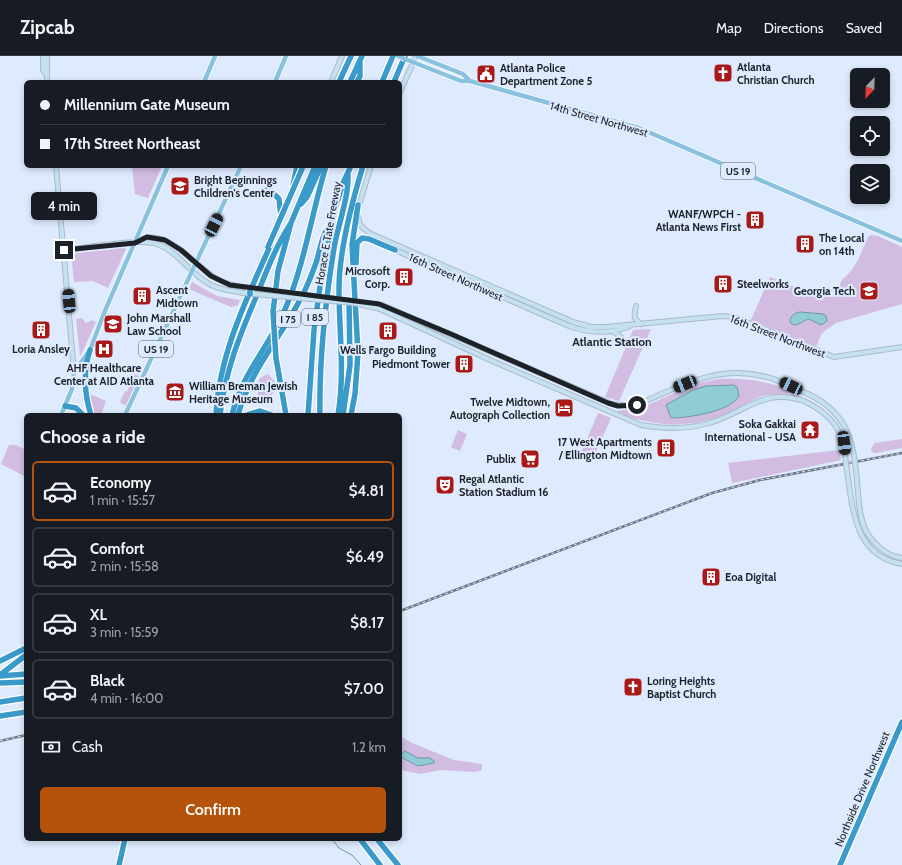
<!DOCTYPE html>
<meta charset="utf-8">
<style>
:root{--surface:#171b24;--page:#20242c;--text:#f1f3f6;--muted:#9ea1a6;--line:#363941;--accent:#b45309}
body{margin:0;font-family:Cabin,sans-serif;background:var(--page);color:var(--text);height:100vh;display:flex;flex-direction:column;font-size:15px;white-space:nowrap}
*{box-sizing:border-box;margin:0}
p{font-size:13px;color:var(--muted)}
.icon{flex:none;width:22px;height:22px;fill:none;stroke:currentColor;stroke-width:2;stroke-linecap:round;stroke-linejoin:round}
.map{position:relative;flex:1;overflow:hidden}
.details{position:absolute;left:24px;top:357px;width:378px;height:428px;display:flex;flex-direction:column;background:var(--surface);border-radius:6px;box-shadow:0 2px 6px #0003}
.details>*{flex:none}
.banner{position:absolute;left:24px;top:24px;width:378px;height:88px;border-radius:6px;box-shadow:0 2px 6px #0003;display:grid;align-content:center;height:88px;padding:0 16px;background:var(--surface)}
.needle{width:26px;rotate:203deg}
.fabs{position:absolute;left:850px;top:12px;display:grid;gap:8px}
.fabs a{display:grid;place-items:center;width:40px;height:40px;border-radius:6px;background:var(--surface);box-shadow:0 2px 6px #0003;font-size:20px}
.end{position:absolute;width:18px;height:18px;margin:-9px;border:5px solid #1d2229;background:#fff;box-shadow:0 0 0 2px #fff}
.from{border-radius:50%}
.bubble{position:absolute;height:28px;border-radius:6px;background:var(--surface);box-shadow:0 2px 6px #0003;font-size:13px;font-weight:600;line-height:28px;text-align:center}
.car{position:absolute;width:12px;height:24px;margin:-12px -6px;border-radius:5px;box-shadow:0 0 3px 1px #0007;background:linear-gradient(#222 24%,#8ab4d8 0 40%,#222 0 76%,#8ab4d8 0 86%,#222 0)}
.banner b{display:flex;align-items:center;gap:14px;height:38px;font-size:15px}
.banner b+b{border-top:1px solid var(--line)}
.banner i{width:10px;height:10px;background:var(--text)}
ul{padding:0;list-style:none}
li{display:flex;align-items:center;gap:12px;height:60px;margin:0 8px 6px;padding:0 8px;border:2px solid var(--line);border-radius:6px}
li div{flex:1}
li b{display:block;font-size:15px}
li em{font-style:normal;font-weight:600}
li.active{border-color:var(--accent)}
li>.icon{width:36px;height:36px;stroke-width:1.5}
h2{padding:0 16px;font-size:18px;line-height:48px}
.pay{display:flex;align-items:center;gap:10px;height:44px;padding:0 16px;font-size:15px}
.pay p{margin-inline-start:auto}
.button{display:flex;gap:8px;margin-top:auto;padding:8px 16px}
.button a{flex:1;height:46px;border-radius:6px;background:var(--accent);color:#fff;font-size:16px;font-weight:600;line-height:46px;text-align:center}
header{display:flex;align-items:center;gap:24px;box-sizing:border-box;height:56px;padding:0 20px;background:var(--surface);border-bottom:1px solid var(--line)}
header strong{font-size:19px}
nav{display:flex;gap:22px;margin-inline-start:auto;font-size:14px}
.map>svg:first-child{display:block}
.green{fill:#d2bce2}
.water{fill:#8fccd5;stroke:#6d99a1}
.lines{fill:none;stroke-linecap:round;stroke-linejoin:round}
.stream{stroke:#6d99a1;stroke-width:1}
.secondary-casing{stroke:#adb9cc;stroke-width:6}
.primary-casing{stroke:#fff;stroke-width:6}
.highway-casing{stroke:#fff;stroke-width:8}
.secondary{stroke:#c4e1ef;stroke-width:4}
.primary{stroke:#89c2df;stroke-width:4.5}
.highway{stroke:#3a9ac9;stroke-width:5.5}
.rail-casing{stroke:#6e7682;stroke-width:2.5}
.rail{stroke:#deeafe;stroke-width:1;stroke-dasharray:3;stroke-linecap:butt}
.secondary-bridge-casing{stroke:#adb9cc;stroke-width:6;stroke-linecap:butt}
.primary-bridge-casing{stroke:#fff;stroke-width:6;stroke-linecap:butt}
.highway-bridge-casing{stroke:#fff;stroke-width:8;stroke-linecap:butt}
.secondary-bridge{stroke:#c4e1ef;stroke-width:4}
.primary-bridge{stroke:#89c2df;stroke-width:4.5}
.highway-bridge{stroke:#3a9ac9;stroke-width:5.5}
.route{stroke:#1d2229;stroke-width:5}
.labels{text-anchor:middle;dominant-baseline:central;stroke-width:4;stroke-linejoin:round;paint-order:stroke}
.shield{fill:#deeafe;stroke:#575e69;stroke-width:1}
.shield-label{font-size:10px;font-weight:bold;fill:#1d2229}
.poi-label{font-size:11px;font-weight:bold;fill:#1d2229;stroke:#deeafe;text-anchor:start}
.street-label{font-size:11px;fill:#1d2229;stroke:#deeafe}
.neighbourhood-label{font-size:12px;font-weight:bold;fill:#1d2229;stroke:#deeafe}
</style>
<header>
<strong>Zipcab</strong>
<nav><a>Map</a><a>Directions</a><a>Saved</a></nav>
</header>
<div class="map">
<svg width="902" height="809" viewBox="0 0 902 809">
<rect width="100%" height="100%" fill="#deeafe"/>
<path class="green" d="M132,110H162L148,142L135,138Z
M871,179L878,180L902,191V248L836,267L822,277L816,291L751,264L770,221L796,232L834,241L842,224L851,215L858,204L868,181Z
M124,192L126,193L108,232L93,225L74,226L71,198Z
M192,226L217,240L240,244L238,249L231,251L189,233Z
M82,262L86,267L92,264L96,266L80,301L76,263Z
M651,273L619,345L605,341L633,274Z
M134,318L139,320L126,350L120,346L125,335L127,336Z
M268,318L275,326L273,337L269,341L258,339L257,329L260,322Z
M718,323C745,322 764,324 789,334L791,337C780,340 768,337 757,342C749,346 741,351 733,355C706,368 675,372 645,365C636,363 624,361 617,355L641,352L694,328Z
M90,338L106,345L101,359H94L89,340Z
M598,357L611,362L592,405L580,399Z
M458,374L467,378L460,395L451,391Z
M902,383V392L876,397L872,396L871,392L875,387Z
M9,389H16L26,394V421L1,408Z
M839,394L841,404L732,427L728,407Z
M400,680L412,687L454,704L482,708V714L474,716L441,714L420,718L401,714Z"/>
<path class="water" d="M800,256L823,258L826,260L827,265L821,269L809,263C802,265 795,273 790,266C790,260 794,257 800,256Z
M734,329L737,331L739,340C730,356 687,362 671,362L666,349L693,334L706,330Z
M405,695L418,702H430L434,705V707L418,710L401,701V698Z"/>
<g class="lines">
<path class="stream" d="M332,783L339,792L352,799L361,809"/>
<defs>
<path id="secondary" d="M43,0V14L46,18
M47,26V0
M331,26L342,0
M400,36L416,0
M56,110L74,316
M358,152L371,110
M358,160L360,169L369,177L573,266L591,271H606L723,260L734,261L834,301L902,291
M135,186C165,169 189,204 211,219C220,226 230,229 242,231
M397,191L395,194L569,270C589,277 611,278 630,270
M64,194C85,192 139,182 157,188C178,195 191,219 211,229C221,234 233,235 244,237
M382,249L612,348L630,350L637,349C677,331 717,309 762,320C778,323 793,331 808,338
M636,250C634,259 633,263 641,268
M380,253L490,304L641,369C664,373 686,374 709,367C745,357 763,331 804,345
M612,275L620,280L623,287
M866,475C874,489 887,500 902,502
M862,480C871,496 884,505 902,508"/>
<path id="primary" d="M417,0L463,18L470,25
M405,3L461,25H470L639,72L902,185
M204,26L215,0
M275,26L286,0
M61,359L72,333L74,316L90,294L104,257L168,110
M125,359L241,110"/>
<path id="highway" d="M339,26L351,0
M350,26L362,0
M357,26L360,20V7
M382,26L393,0
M394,26L405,0
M293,129L297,110
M268,132L279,143L281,161
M301,148L307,141L321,110
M356,207L357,187L362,182L369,183L395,194
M273,256L278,215L291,167L315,110
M90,294C83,316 84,337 91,359
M276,302L286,359
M65,350L76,352L83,359
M216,359C219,298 247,242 271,188
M220,359C225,316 240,278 257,239C267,214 276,190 291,167
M232,359C241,319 271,288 286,251C305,206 312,156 326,110
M238,359C250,314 283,279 303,238C309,227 313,215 317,204C321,190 322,178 331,167
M247,359L260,355L272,359
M308,359L314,274L322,216L335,153L343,127L351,110
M320,359C319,303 325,248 334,192C338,169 349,141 348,118
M338,359C345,317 339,276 339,233C339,195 352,146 363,110
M343,359L350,309L349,244
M351,359L355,338L358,297L352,189L358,149
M0,605L26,592
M0,619L26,599
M0,620L26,618
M0,627L26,626
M0,646L26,642
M0,660L26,656
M360,783L380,809
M377,783L398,809
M119,809L125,783
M840,809L902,666"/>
</defs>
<use href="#secondary" class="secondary-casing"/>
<use href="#primary" class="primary-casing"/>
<use href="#highway" class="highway-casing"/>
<use href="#secondary" class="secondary"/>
<use href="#primary" class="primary"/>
<use href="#highway" class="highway"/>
<defs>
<path id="rail" d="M400,555L712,437L760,424L902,397
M0,685L26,679"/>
</defs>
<use href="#rail" class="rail-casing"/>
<use href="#rail" class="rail"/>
<defs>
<path id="secondary-bridge" d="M242,231L382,249
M244,237L354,247L380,253
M808,338C853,359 854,393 858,436C859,450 860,463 866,475
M804,345C819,352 833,362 840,378C845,387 845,398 846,408C850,433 851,457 862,480"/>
<path id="primary-bridge" d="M398,0L405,3"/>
<path id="highway-bridge" d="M268,191L302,113
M250,238V233
M273,256L276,302"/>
</defs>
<use href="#secondary-bridge" class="secondary-bridge-casing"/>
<use href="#primary-bridge" class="primary-bridge-casing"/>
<use href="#highway-bridge" class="highway-bridge-casing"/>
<use href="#secondary-bridge" class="secondary-bridge"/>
<use href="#primary-bridge" class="primary-bridge"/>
<use href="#highway-bridge" class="highway-bridge"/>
</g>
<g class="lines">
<path class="route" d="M64,194L135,187L147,181L165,184L181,194L211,220L230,229L379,248L451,278L608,347L618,350L637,349"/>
</g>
<defs>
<symbol id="church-square" viewBox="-11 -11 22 22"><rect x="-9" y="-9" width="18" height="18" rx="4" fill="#aa1818" stroke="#deeafe"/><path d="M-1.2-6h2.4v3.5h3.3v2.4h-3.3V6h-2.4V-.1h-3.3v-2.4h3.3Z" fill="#fff"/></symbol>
<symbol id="civic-square" viewBox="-11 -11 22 22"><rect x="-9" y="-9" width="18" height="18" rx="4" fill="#aa1818" stroke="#deeafe"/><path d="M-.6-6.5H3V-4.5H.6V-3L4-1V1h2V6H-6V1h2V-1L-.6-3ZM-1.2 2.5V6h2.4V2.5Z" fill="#fff"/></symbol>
<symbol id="school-square" viewBox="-11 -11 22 22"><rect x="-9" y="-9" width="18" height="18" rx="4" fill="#aa1818" stroke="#deeafe"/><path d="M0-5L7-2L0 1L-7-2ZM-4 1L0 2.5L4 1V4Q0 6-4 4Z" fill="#fff"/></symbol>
<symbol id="building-square" viewBox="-11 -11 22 22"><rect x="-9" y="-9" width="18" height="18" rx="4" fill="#aa1818" stroke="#deeafe"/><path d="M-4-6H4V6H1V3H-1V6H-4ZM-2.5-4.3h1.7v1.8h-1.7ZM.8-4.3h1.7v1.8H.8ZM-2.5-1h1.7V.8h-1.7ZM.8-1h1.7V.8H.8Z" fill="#fff"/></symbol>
<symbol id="university-square" viewBox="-11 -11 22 22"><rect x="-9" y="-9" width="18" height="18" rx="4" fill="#aa1818" stroke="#deeafe"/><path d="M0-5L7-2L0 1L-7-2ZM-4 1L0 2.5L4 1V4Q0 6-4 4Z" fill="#fff"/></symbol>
<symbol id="hospital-square" viewBox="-11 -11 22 22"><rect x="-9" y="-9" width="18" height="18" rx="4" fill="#aa1818" stroke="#deeafe"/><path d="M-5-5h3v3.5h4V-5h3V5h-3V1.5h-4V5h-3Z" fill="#fff"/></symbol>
<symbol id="museum-square" viewBox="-11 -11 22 22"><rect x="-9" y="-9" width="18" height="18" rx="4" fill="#aa1818" stroke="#deeafe"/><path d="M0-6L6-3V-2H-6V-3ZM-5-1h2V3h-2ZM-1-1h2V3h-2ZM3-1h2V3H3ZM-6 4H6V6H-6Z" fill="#fff"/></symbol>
<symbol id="hotel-square" viewBox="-11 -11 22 22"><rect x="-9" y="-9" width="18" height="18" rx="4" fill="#aa1818" stroke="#deeafe"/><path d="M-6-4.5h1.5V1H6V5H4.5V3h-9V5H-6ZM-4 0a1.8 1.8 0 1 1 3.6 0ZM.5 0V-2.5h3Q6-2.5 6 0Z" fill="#fff"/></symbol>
<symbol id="temple-square" viewBox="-11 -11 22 22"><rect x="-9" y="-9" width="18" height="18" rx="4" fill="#aa1818" stroke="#deeafe"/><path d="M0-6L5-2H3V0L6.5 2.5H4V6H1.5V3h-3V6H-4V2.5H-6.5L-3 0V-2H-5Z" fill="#fff"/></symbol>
<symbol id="supermarket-square" viewBox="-11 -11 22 22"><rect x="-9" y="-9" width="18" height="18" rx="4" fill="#aa1818" stroke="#deeafe"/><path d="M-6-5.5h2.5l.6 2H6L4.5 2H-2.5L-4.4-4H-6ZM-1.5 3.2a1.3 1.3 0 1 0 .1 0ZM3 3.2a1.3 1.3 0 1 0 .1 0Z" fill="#fff"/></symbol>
<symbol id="theatre-square" viewBox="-11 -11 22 22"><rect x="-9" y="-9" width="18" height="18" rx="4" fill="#aa1818" stroke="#deeafe"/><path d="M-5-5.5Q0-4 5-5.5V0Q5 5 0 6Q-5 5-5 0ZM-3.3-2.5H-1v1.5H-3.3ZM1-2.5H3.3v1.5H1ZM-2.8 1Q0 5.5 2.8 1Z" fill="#fff"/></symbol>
</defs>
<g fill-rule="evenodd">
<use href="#church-square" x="712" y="6" width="22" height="22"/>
<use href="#civic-square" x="475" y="7" width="22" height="22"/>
<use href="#school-square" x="169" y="119" width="22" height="22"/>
<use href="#building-square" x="744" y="153" width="22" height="22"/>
<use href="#building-square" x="794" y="177" width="22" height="22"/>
<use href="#building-square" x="393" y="210" width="22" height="22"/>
<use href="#building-square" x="712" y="217" width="22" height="22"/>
<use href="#university-square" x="858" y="224" width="22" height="22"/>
<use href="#building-square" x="131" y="229" width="22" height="22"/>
<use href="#university-square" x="102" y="257" width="22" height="22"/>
<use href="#building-square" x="30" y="263" width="22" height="22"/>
<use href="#building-square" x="377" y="264" width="22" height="22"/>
<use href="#hospital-square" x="93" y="282" width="22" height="22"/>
<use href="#building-square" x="453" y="297" width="22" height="22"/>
<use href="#museum-square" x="164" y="325" width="22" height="22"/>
<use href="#hotel-square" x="553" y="341" width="22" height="22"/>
<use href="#temple-square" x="799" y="363" width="22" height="22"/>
<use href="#building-square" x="655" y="381" width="22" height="22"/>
<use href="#supermarket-square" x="519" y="392" width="22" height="22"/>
<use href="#theatre-square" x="434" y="418" width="22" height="22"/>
<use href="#building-square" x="700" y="510" width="22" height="22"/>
<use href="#church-square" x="622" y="620" width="22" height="22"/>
</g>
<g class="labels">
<g class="shield">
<rect x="721" y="107" width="34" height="16" rx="3"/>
<rect x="302" y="253" width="26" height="16" rx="3"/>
<rect x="276" y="255" width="24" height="16" rx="3"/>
<rect x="139" y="285" width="34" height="16" rx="3"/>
</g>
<g class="shield-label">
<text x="738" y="115">US 19</text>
<text x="315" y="261">I 85</text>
<text x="288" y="263">I 75</text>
<text x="156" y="293">US 19</text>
</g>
<g class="poi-label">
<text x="737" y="11">Atlanta<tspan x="737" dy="13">Christian Church</tspan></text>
<text x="500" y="12">Atlanta Police<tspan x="500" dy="13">Department Zone 5</tspan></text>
<text x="194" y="124">Bright Beginnings<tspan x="194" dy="13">Children's Center</tspan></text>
<text x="741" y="158" text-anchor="end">WANF/WPCH -<tspan x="741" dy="13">Atlanta News First</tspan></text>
<text x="819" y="182">The Local<tspan x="819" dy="13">on 14th</tspan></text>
<text x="390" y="215" text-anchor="end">Microsoft<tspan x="390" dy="13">Corp.</tspan></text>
<text x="737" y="228">Steelworks</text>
<text x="156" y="234">Ascent<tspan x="156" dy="13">Midtown</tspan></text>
<text x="855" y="235" text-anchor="end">Georgia Tech</text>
<text x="127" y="262">John Marshall<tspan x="127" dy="13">Law School</tspan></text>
<text x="41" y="293" text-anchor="middle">Loria Ansley</text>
<text x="388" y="294" text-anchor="middle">Wells Fargo Building</text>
<text x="450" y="308" text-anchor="end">Piedmont Tower</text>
<text x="104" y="312" text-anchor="middle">AHF Healthcare<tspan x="104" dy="13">Center at AID Atlanta</tspan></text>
<text x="189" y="330">William Breman Jewish<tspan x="189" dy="13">Heritage Museum</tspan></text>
<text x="550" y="346" text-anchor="end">Twelve Midtown,<tspan x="550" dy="13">Autograph Collection</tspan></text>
<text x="796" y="368" text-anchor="end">Soka Gakkai<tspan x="796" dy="13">International - USA</tspan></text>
<text x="652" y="386" text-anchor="end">17 West Apartments<tspan x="652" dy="13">/ Ellington Midtown</tspan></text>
<text x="516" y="403" text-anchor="end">Publix</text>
<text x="459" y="423">Regal Atlantic<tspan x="459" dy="13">Station Stadium 16</tspan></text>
<text x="725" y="521">Eoa Digital</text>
<text x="647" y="625">Loring Heights<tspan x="647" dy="13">Baptist Church</tspan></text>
</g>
<g class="street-label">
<text transform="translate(599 63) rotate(16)">14th Street Northwest</text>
<text transform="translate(328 177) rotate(-80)">Horace E Tate Freeway</text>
<text transform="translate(456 221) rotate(24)">16th Street Northwest</text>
<text transform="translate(778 280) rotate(21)">16th Street Northwest</text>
<text transform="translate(862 733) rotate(-67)">Northside Drive Northwest</text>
</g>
<g class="neighbourhood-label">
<text x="612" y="285">Atlantic Station</text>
</g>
</g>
</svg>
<div class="fabs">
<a><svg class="needle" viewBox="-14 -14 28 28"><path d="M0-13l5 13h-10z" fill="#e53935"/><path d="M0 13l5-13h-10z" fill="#9ea1a6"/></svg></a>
<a><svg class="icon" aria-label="locate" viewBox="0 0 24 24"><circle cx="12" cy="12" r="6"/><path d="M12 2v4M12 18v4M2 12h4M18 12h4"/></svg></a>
<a><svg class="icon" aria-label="layers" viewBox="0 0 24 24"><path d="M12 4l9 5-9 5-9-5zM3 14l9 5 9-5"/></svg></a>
</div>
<i class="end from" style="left:637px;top:349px"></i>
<i class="end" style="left:64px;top:194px"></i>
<div class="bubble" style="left:31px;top:136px;width:66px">4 min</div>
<i class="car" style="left:214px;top:169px;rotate:27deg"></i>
<i class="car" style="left:69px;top:245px;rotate:355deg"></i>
<i class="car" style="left:685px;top:328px;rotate:248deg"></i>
<i class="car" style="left:791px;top:330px;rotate:295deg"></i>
<i class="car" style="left:844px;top:387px;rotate:173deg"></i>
<div class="banner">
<b><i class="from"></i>Millennium Gate Museum</b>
<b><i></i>17th Street Northeast</b>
</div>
<section class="details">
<h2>Choose a ride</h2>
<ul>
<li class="active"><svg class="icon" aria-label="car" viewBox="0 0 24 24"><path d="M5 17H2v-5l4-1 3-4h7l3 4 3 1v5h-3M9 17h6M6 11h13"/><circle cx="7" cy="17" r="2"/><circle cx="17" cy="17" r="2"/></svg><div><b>Economy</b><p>1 min · 15:57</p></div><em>$4.81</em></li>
<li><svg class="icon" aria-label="car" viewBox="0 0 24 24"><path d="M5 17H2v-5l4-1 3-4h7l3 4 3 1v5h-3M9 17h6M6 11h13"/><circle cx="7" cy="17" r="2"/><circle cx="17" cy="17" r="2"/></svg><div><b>Comfort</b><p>2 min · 15:58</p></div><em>$6.49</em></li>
<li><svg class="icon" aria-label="car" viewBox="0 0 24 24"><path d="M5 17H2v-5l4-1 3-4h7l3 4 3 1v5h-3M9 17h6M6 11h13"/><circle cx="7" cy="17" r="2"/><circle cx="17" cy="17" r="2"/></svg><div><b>XL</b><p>3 min · 15:59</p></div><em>$8.17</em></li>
<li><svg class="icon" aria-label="car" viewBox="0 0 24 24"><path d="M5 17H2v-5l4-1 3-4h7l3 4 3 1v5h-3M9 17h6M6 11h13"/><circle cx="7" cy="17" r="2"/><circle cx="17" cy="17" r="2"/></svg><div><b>Black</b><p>4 min · 16:00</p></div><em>$7.00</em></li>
</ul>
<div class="pay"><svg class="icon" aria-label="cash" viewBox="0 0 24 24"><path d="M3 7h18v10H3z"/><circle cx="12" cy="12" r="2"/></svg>Cash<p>1.2 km</p></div>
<div class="button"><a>Confirm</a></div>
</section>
</div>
